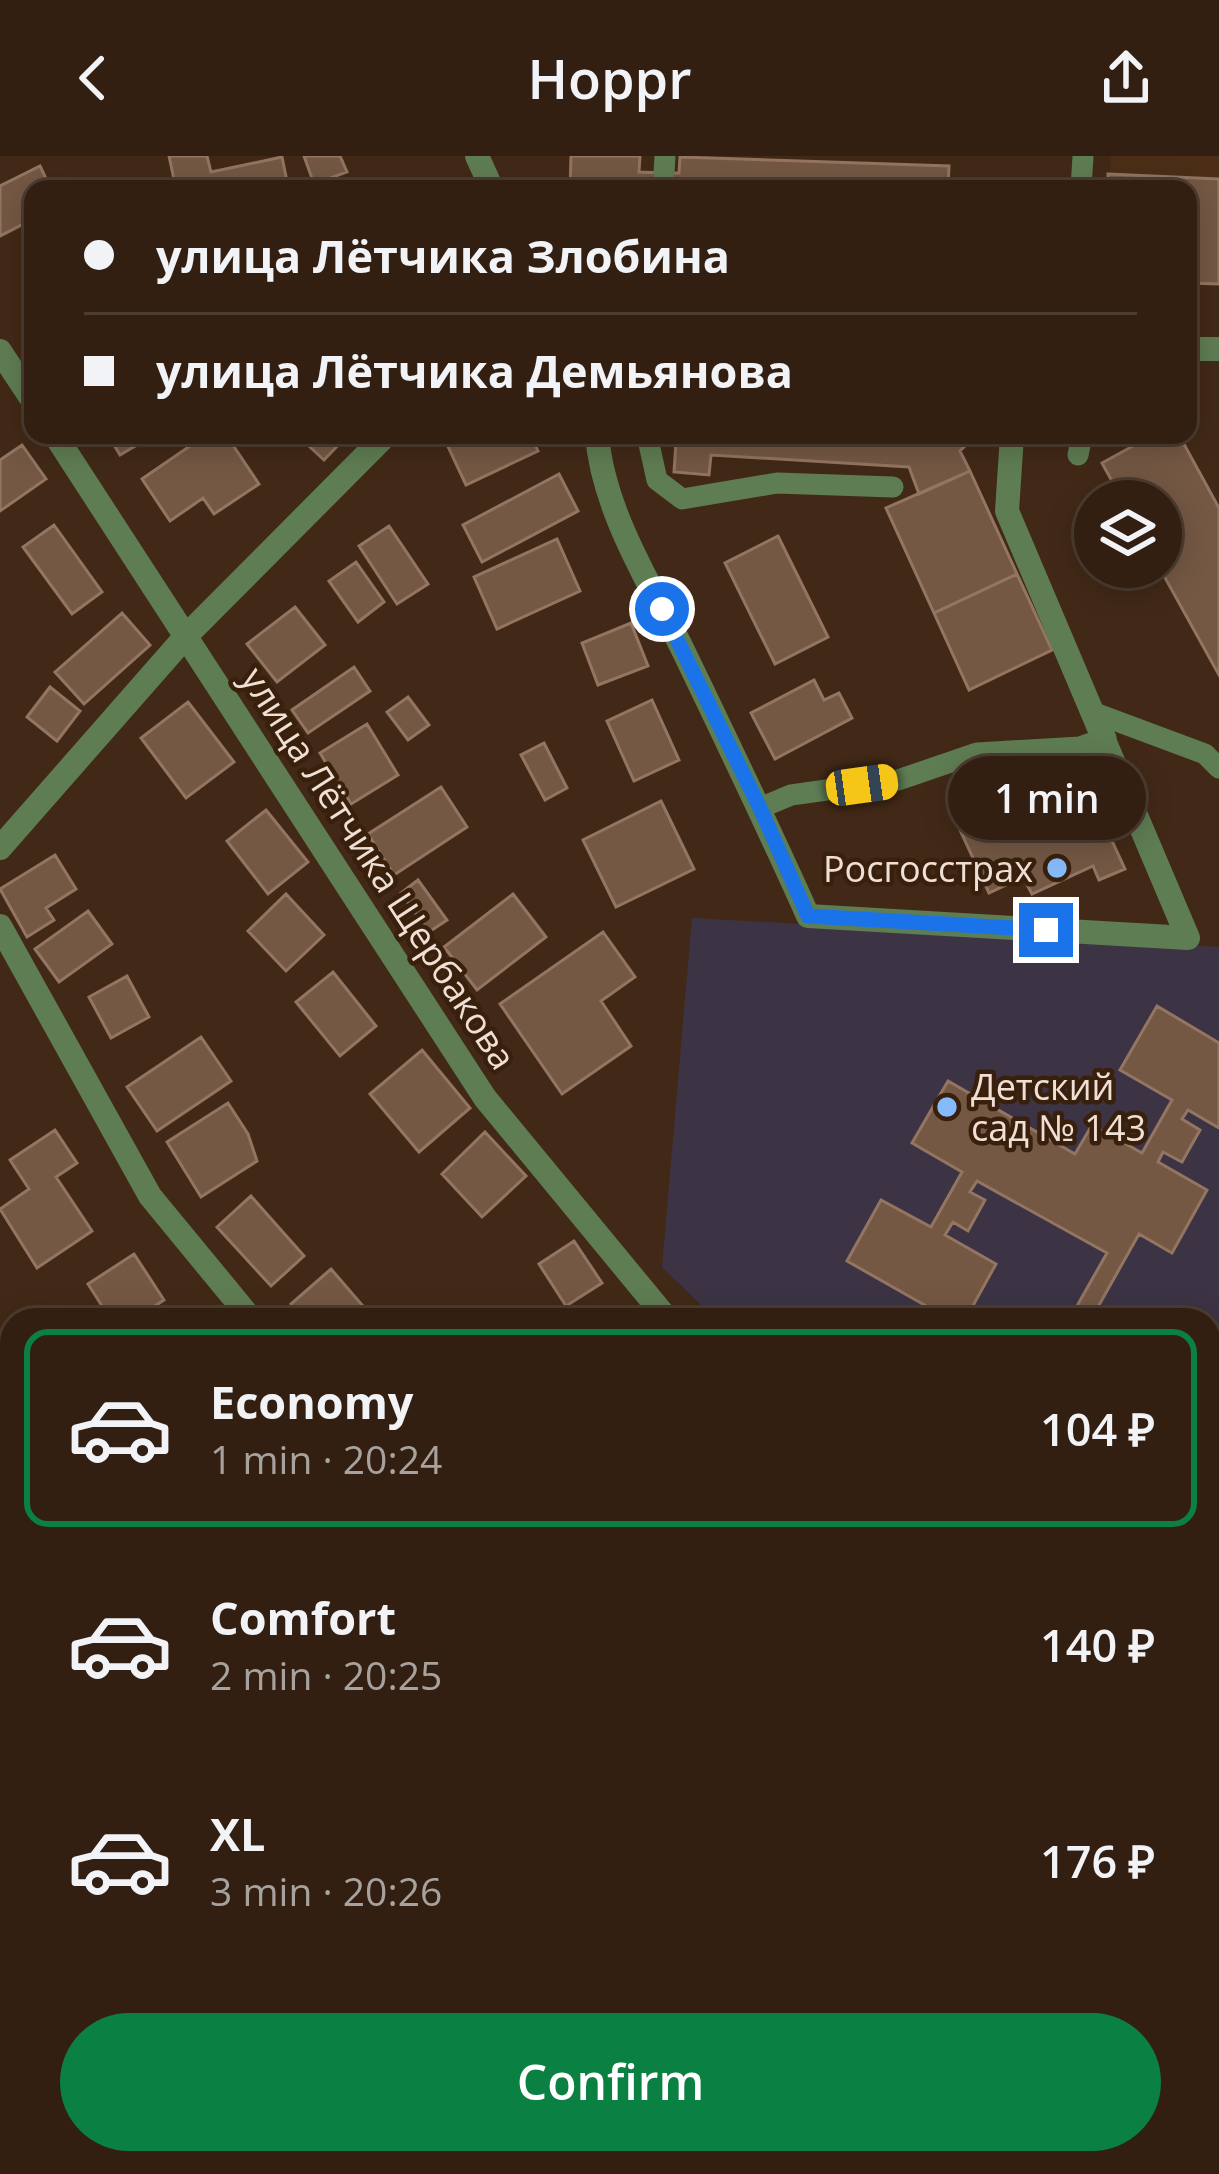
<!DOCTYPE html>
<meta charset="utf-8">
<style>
:root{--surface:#321f11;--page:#3d2c1f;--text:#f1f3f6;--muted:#a8a29f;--line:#4d3d31;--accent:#0b8043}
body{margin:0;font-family:"Open Sans",sans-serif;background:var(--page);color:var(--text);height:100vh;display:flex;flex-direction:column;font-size:45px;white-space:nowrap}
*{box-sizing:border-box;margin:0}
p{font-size:39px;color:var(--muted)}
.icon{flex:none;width:66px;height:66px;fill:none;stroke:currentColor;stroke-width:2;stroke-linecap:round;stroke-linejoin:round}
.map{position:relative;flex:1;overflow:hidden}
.drawer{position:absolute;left:0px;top:1152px;width:1221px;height:867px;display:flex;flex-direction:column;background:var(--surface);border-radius:36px 36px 0 0;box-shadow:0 6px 30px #0003,0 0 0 3px var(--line)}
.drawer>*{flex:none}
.hud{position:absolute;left:24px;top:24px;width:1173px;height:264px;border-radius:24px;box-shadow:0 6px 30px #0003,0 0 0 3px var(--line);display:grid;align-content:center;height:264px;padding:0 60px;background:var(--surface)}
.fabs{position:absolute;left:1074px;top:324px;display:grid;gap:24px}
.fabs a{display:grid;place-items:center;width:108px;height:108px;border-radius:50%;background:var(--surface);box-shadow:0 6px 30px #0003,0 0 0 3px var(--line);font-size:60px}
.end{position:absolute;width:54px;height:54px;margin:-27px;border:15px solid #1a73e8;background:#fff;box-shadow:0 0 0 6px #fff}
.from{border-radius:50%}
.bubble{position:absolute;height:84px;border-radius:42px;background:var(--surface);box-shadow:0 6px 30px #0003,0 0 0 3px var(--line);font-size:39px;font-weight:600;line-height:84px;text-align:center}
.car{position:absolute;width:36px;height:72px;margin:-36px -18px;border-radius:15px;box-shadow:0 0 9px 3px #0007;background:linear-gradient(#f5c518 24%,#345 0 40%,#f5c518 0 76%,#345 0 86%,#f5c518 0)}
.hud b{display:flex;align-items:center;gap:42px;height:114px;font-size:45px}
.hud b+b{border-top:3px solid var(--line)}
.hud i{width:30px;height:30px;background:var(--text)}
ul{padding:21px 0 0;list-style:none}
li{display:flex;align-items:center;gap:36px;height:198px;margin:0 24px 18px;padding:0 36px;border:6px solid transparent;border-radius:24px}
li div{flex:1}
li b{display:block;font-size:45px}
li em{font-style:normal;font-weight:600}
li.selected{border-color:var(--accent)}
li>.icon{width:108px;height:108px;stroke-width:1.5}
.button{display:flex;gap:24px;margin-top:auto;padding:24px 60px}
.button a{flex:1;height:138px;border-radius:72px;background:var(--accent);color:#fff;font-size:48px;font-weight:600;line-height:138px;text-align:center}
header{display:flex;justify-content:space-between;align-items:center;height:156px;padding:0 60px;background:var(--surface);font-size:54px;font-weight:600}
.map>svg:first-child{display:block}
.built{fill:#4c2e16}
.education{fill:#3c3444}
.building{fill:#745844;stroke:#937561;stroke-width:3}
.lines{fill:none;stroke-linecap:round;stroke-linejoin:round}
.service{stroke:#5f7d53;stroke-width:21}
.minor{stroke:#5f7d53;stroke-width:24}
.route{stroke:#1a73e8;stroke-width:15}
.poi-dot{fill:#86bbfb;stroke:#38200d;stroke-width:4.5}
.labels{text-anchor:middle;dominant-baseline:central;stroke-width:9;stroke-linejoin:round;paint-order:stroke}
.street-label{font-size:36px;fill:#f0dfd4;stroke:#38200d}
.poi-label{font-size:36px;fill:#f0dfd4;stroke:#38200d;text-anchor:end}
</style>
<header><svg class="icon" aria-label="back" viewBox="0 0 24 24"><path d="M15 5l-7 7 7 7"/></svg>Hoppr<svg class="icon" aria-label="share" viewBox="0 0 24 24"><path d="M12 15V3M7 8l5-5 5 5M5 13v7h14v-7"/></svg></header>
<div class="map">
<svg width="1219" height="2018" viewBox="0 0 1219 2018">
<rect width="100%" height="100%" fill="#422917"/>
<path class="built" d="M1111,0H1219V128L1188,127V33H1108Z"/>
<path class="education" d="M692,762L1219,791V1248L1209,1249V1164H716L662,1111Z"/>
<path class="building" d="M169,0H207L211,16L282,1L288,30L176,33Z
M304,0H340L347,16L314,28Z
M571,0H640L639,16L664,17H679L680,1L949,10L948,33H570Z
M40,10L51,33H33V63L0,80V30Z
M1108,18L1219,23V128L1188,127V33H1108Z
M108,279H154L120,299Z
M206,279H226L259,328L214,358L203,342L170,365L142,323Z
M297,279H348L324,304Z
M531,279L538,295L466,329L443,280Z
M661,279H967V288L960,295L970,315L919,338L909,311L711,299L709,319L674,316L676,286H664Z
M1153,279H1179L1219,352V519L1159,411L1161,345H1123L1102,307Z
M22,289L46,323L0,355V304Z
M970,315L1017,418L934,457L886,352Z
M559,318L578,355L482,406L463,369Z
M54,369L102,436L72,458L23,391Z
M389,370L428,428L397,448L359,390Z
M778,380L828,481L775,508L725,407Z
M557,383L580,435L497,473L474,421Z
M356,406L384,446L358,466L329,425Z
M1017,418L1052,494L969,534L934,457Z
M295,451L325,489L277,526L247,488Z
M122,457L150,489L84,548L55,516Z
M631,467L648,510L598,529L582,487Z
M354,511L370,535L308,577L292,554Z
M814,524L824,544L839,537L852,562L775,603L751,557Z
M50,531L80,555L57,585L27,561Z
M408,541L429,569L408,584L387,556Z
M652,544L679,604L634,625L607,565Z
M188,546L234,606L186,642L141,582Z
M367,568L398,619L351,648L320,597Z
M544,587L567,632L545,644L521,599Z
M1081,618L1125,713L1099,724L1093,710L1032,738L1023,721L989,737L960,674Z
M441,631L467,671L394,719L368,678Z
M661,645L694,713L616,751L583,684Z
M266,654L308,706L268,738L227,685Z
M55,699L76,733L46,752L54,764L27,781L0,733Z
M418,724L447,764L429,776L401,737Z
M286,738L324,779L286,815L248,775Z
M513,738L546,781L477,834L444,791Z
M88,755L112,788L59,826L35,793Z
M603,776L635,821L601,845L631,890L562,938L500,848Z
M333,816L376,870L340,900L296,846Z
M127,820L149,861L111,882L89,841Z
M1157,850L1219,887V972L1188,954L1182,963L1200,974L1182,1006L1163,996L1158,1006L1207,1034L1172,1097L1139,1078L1094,1158L1104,1164H1069L1107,1097L977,1025L970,1036L985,1044L968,1075L953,1066L945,1079L996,1108L965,1164H951L847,1105L881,1044L931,1071L962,1016L912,987L948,925L1075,998L1092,969L1142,997L1172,944L1120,914Z
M201,881L231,925L157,975L127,931Z
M422,894L470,952L419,996L370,938Z
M228,947L248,978L257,1005L201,1041L167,986Z
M55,974L77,1007L56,1021L92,1075L37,1112L0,1053L29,1033L10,1004Z
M485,976L526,1020L482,1061L442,1018Z
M251,1040L304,1100L271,1130L217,1071Z
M574,1085L602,1127L566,1150L539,1108Z
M134,1098L164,1144L133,1164H111L88,1128Z
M331,1113L375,1164H305L291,1148Z
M0,1461L12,1474V1503L0,1514Z
M12,1539V1589L0,1576V1549Z
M4,1670L12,1680V1754L0,1738V1673Z
M0,1774L12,1787V1817L0,1804Z
M12,1869V1908L0,1894V1880Z
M0,1934L12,1949V1957L0,1967Z
M147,2007H207L191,2018H155Z
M762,2007H830L812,2018H768Z"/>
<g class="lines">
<path class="service" d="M664,17L665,0
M1081,33L1083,0
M647,279L657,324L682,343L777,327L893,331
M1078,299L1082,279
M1095,557L1205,598L1219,612
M760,652L791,639L898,624L977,597L1080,591L1106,582
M1209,1280L1219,1279
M721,2007L728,2018"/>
<path class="minor" d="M477,0L492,33
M1188,193H1219
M0,195L33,245
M55,279L485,942L668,1164
M597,279C603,354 649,426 682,492C725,581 768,670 808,760L1188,782L1007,355L1012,279
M0,692L186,480L386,279
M0,770L150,1040L252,1164
M0,1399L12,1414
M1209,1957L1219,1972
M243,2007L252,2018
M27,2018L42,2007
M1007,2018L1081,2007"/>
</g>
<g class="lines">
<path class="route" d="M662,453L760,652L808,760L1046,774"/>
</g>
<g class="poi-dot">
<circle cx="1057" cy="712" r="12"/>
<circle cx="947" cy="951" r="12"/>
</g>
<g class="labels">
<g class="street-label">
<text transform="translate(379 712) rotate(57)">улица Лётчика Щербакова</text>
</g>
<g class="poi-label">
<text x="1033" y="712">Росгосстрах</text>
<text x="971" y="930" text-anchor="start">Детский<tspan x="971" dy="41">сад № 143</tspan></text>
</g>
</g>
</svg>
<div class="fabs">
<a><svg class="icon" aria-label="layers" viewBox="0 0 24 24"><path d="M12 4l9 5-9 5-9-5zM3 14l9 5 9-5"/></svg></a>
</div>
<i class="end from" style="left:662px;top:453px"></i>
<i class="end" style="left:1046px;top:774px"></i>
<div class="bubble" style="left:948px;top:600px;width:198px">1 min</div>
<i class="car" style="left:862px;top:629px;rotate:82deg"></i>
<div class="hud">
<b><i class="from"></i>улица Лётчика Злобина</b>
<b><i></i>улица Лётчика Демьянова</b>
</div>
<section class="drawer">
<ul>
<li class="selected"><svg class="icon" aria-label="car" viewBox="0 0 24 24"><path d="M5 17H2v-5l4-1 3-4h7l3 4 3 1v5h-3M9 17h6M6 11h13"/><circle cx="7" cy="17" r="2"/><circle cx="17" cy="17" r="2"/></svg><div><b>Economy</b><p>1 min · 20:24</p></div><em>104 ₽</em></li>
<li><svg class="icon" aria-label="car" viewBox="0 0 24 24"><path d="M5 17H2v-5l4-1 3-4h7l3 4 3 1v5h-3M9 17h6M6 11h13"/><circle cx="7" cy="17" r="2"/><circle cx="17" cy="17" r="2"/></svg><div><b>Comfort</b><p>2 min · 20:25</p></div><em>140 ₽</em></li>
<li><svg class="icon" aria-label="car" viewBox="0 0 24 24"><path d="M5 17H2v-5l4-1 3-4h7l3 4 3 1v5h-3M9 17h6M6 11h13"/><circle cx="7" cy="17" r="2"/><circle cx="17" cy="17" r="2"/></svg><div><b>XL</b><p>3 min · 20:26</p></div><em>176 ₽</em></li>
</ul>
<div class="button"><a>Confirm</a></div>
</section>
</div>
